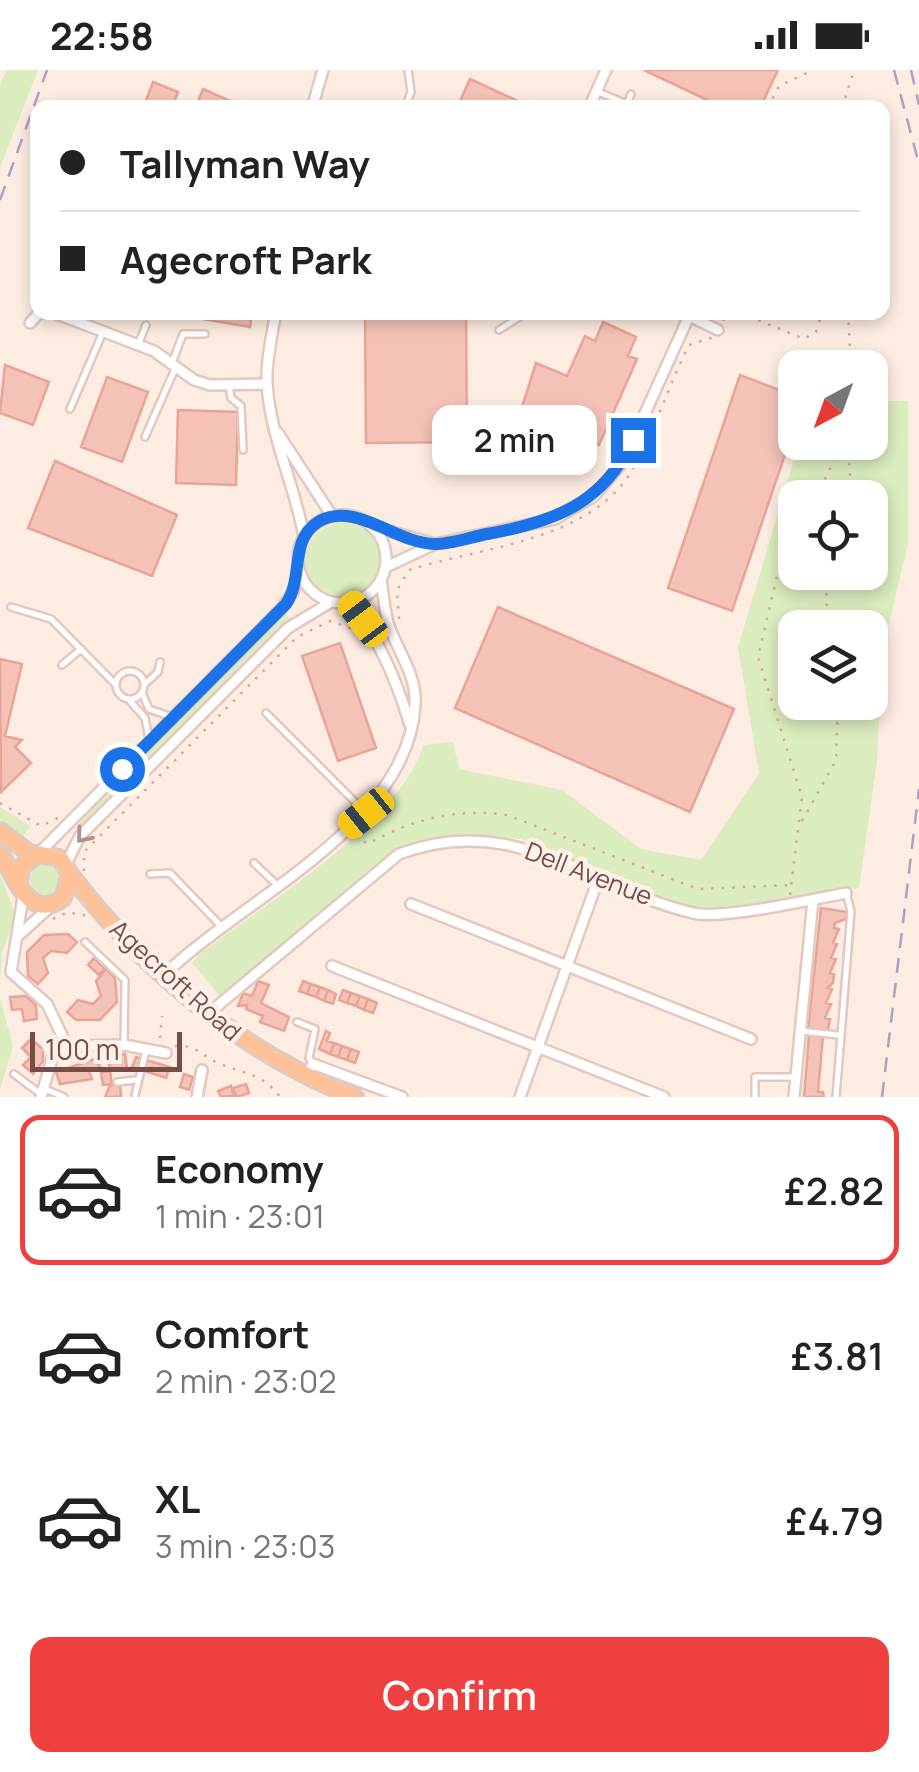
<!DOCTYPE html>
<meta charset="utf-8">
<style>
:root{--surface:#fff;--page:#f2f2f2;--text:#222;--muted:#767676;--line:#e0e0e0;--accent:#ee403f}
body{margin:0;font-family:Manrope,sans-serif;background:var(--page);color:var(--text);height:100vh;display:flex;flex-direction:column;font-size:38px;white-space:nowrap}
*{box-sizing:border-box;margin:0}
p{font-size:32px;color:var(--muted)}
.icon{flex:none;width:55px;height:55px;fill:none;stroke:currentColor;stroke-width:2;stroke-linecap:round;stroke-linejoin:round}
.map{position:relative;height:1027px;overflow:hidden}
.side{display:flex;flex-direction:column;background:var(--surface);flex:1}
.side>*{flex:none}
.guide{position:absolute;left:30px;top:30px;width:860px;height:220px;border-radius:20px;box-shadow:0 5px 15px #0003;display:grid;align-content:center;height:220px;padding:0 30px;background:var(--surface)}
.needle{width:65px;rotate:221deg}
.fabs{position:absolute;left:778px;top:280px;display:grid;gap:20px}
.fabs a{display:grid;place-items:center;width:110px;height:110px;border-radius:20px;background:var(--surface);box-shadow:0 5px 15px #0003;font-size:50px}
.scale{position:absolute;left:30px;bottom:25px;width:152px;box-sizing:border-box;padding-left:10px;border:5px solid #764d47;border-top:0;font-size:28px;line-height:35px;white-space:nowrap;color:#764d47;-webkit-text-stroke:8px #fff1e9;paint-order:stroke}
.end{position:absolute;width:45px;height:45px;margin:-22px;border:12px solid #1a73e8;background:#fff;box-shadow:0 0 0 5px #fff}
.from{border-radius:50%}
.bubble{position:absolute;height:70px;border-radius:20px;background:var(--surface);box-shadow:0 5px 15px #0003;font-size:32px;font-weight:600;line-height:70px;text-align:center}
.car{position:absolute;width:30px;height:60px;margin:-30px -15px;border-radius:12px;box-shadow:0 0 8px 2px #0007;background:linear-gradient(#f5c518 24%,#345 0 40%,#f5c518 0 76%,#345 0 86%,#f5c518 0)}
.guide b{display:flex;align-items:center;gap:35px;height:95px;font-size:38px}
.guide b+b{border-top:2px solid var(--line)}
.guide i{width:25px;height:25px;background:var(--text)}
ul{padding:18px 0 0;list-style:none}
li{display:flex;align-items:center;gap:30px;height:150px;margin:0 20px 15px;padding:0 10px;border:5px solid transparent;border-radius:20px}
li div{flex:1}
li b{display:block;font-size:38px}
li em{font-style:normal;font-weight:600}
li.on{border-color:var(--accent)}
li>.icon{width:90px;height:90px;stroke-width:1.5}
.action{display:flex;gap:20px;margin-top:auto;padding:20px 30px}
.action a{flex:1;height:115px;border-radius:20px;background:var(--accent);color:#fff;font-size:40px;font-weight:600;line-height:115px;text-align:center}
.status{display:flex;justify-content:space-between;align-items:center;height:70px;padding:0 50px;background:var(--surface);direction:ltr}
.status svg{height:28px;fill:currentColor}
.map>svg:first-child{display:block}
.green{fill:#dbecbf;fill-rule:evenodd}
.building{fill:#f4c2b7;stroke:#e8a497;stroke-width:2.5}
.lines{fill:none;stroke-linecap:round;stroke-linejoin:round}
.lane-casing{stroke:#e4c8c0;stroke-width:10}
.street-casing{stroke:#e4c8c0;stroke-width:14}
.primary-casing{stroke:#d9cdcb;stroke-width:20}
.path{stroke:#d9a59b;stroke-width:2.5;stroke-dasharray:2.5 8;stroke-linecap:butt}
.lane{stroke:#fff;stroke-width:5}
.street{stroke:#fff;stroke-width:9}
.primary{stroke:#ffc197;stroke-width:15}
.rail{stroke:#aca0c7;stroke-width:2.5;stroke-dasharray:15 10;stroke-linecap:butt}
.oneway{stroke:#ad9491}
.route{stroke:#1a73e8;stroke-width:12}
.labels{text-anchor:middle;dominant-baseline:central;stroke-width:9;stroke-linejoin:round;paint-order:stroke}
.street-label{font-size:25px;fill:#764d47;stroke:#fff1e9}
</style>
<div class="status"><b>22:58</b><svg viewBox="0 0 49 12"><path d="M0 12V9h3v3zM5 12V6h3v6zM10 12V3h3v9zM15 12V0h3v12zM26 1h20v11H26zM47 4h2v5h-2z"/></svg></div>
<div class="map">
<svg width="919" height="1027" viewBox="0 0 919 1027">
<rect width="100%" height="100%" fill="#fdece1"/>
<path class="green" d="M7,0H38L0,98V15Z
M870,331H908V473L882,583L877,691L859,818L698,841L521,769L461,764L406,774L221,927L192,893L198,885C262,836 403,751 423,675L453,672L459,699L562,720L641,779L701,790L759,703L738,577L799,373L870,372ZM795,428H870V502H795ZM795,558H870V632H795Z
M305 491a38 38 0 1 1 76 0a38 38 0 1 1-76 0Z
M285,543L290,548L80,761L76,757L99,731Z
M0,737L30,756L19,772L0,752Z
M30 809a16 16 0 1 1 32 0a16 16 0 1 1-32 0Z
M0,805L16,846L2,883L0,911Z
M0,928L13,976L0,1020Z"/>
<path class="building" d="M644,0H778L760,38H724Z
M470,9L533,38H457Z
M153,12L178,22L172,38H143Z
M203,19L237,34L236,38H195Z
M192,242H252L250,257L191,247Z
M365,242H466L467,372L366,373Z
M603,252L636,267L628,286L637,289L599,375L591,371L586,381L516,356L536,293L567,306L585,266L595,271Z
M5,295L49,312L33,355L0,343Z
M740,305L795,326V355L732,541L668,518Z
M107,307L148,322L122,392L81,377Z
M178,340L238,342L236,415L176,413Z
M55,391L177,445L152,506L28,458Z
M498,537L734,639L690,742L455,638Z
M340,573L376,678L338,691L302,586Z
M0,589L22,594L5,666L22,670L15,677L31,693L1,722Z
M821,838L847,842L846,849L835,853L834,858L839,859L833,873L837,874L831,888L836,889L830,903L834,904L833,913L828,918L832,919L826,933L831,934L825,948L830,949L828,959L823,961L808,960Z
M68,864L77,872L67,883L51,881L43,888L48,903L38,914L28,906L27,882L44,865Z
M94,888L105,899L99,905L88,895Z
M106,899L115,908L117,932L100,950H76L67,942L78,930L93,934L101,926L96,911Z
M258,911L269,915L261,933L289,947L284,961L260,952L263,946L246,939L247,935L238,936L243,923L252,926Z
M303,911L311,914L307,924L299,921Z
M311,914L320,917L316,927L307,924Z
M320,917L328,920L324,931L316,927Z
M328,920L336,924L333,934L324,931Z
M343,920L351,923L347,933L339,930Z
M351,923L360,926L356,936L347,933Z
M26,926L36,935L37,949L24,951L22,939L12,940L10,927Z
M360,926L368,929L364,940L356,936Z
M368,929L377,933L373,943L364,940Z
M326,961L330,963L327,971L334,973L330,984L319,979Z
M809,965L823,966L818,1022H823L824,1027H804Z
M31,969L43,979V991L33,1004L23,995L31,987L22,978Z
M334,973L342,976L338,987L330,984Z
M342,976L351,979L347,990L338,987Z
M351,979L359,982L355,993L347,990Z
M125,984L127,998L110,1000L108,987Z
M136,987L170,997L166,1008L132,997Z
M97,988L100,997L89,1001L92,1009L60,1014L56,1002Z
M110,1001L112,1014L103,1015L101,1002Z
M184,1004L193,1007L189,1020L180,1017Z
M120,1014L121,1027H105L110,1015Z
M246,1014L249,1023L237,1027L233,1018Z
M231,1016L234,1026L221,1027L218,1021Z"/>
<g class="lines">
<defs>
<path id="lane" d="M596,21L627,34L631,24
M405,38L411,22L408,0
M499,260L527,242
M138,275L146,255
M172,293L183,264H205
M229,315L231,328L241,336L243,380
M70,339L103,262
M145,367L175,299
M11,537L51,549L115,614
M62,595L81,579
M116 615a14 14 0 1 1 28 0a14 14 0 1 1-28 0Z
M146,613L158,602L160,592
M142,623L149,639L172,647
M130,631L145,648L149,669
M266,643L364,741
M254,793L277,815
M150,804L170,803L221,856
M85,872L125,910L124,975
M297,952L315,959L309,988L313,994
M801,961L838,965
M14,1004L42,1025
M117,1012L136,1010
M43,1018L64,1027
M135,1025L146,980
M755,1027V1007H794
M836,1027L851,841L846,823"/>
<path id="street" d="M312,38L323,0
M589,38L606,0
M52,242L154,281L194,310L210,315L267,314
M276,242C272,265 266,290 267,313C270,367 295,415 304,467
M681,242L718,260
M30,253L38,244L47,242
M278,363L332,446
M298 489a44 44 0 1 1 88 0a44 44 0 1 1-88 0Z
M375,457L435,474
M386,497L435,474L555,449L594,426L623,392L689,246
M351,533C380,571 396,609 410,655
M38,784L281,539L293,522L299,501
M66,794L80,766L288,558L331,532
M23,827L11,902L47,934L67,976L53,985L41,1027
M411,834L751,969
M18,866L51,836
M332,896L664,1027
M164,905C243,828 410,755 415,634C417,606 398,581 389,556C384,542 384,525 381,511
M209,943L399,784C516,740 587,818 693,843C720,850 815,829 846,823
M67,976L124,975L166,983
M307,1005L313,994L402,1027
M197,1027L202,1000
M520,1027L599,807
M794,1027L813,830"/>
<path id="primary" d="M0,761L33,786
M0,783C15,806 29,853 63,828L70,804L60,788L38,784L21,797L19,814
M70,804C144,901 241,982 355,1027"/>
</defs>
<use href="#lane" class="lane-casing"/>
<use href="#street" class="street-casing"/>
<use href="#primary" class="primary-casing"/>
<path class="path" d="M768,38L779,16L813,0
M842,38L854,0
M739,242L804,269L816,262L822,242
M848,242L851,298
M723,251L726,242
M847,372L852,428
M815,428L844,372
M826,502L827,558
M399,549L397,520L409,500C481,477 589,471 631,402C655,362 668,316 689,275L714,267
M0,733L41,756L60,747
M802,751L836,690L838,632
M355,766L368,774C412,749 457,738 507,745L698,819L792,815
M84,801V782L297,567L330,551L359,561
M790,825L802,727L758,587L783,481L795,461
M53,849L68,842L87,846
M160,968L162,946
M175,976C195,974 202,986 218,993C243,1004 263,1003 280,1027"/>
<use href="#lane" class="lane"/>
<use href="#street" class="street"/>
<use href="#primary" class="primary"/>
<path class="rail" d="M894,0L919,94
M911,0L919,35
M0,130L47,0
M882,1027L919,719"/>
</g>
<defs><path id="oneway-chevron" d="M-2-3.5L2.5 0L-2 3.5" fill="none" stroke-width="1.6" stroke-linecap="round" stroke-linejoin="round" transform="scale(2.5)"/></defs>
<use class="oneway" href="#oneway-chevron" transform="translate(83 766) rotate(130)"/>
<g class="lines">
<path class="route" d="M122,699L286,534C304,508 289,470 318,452C354,430 396,473 434,474C451,474 471,467 487,464C554,452 603,434 633,370"/>
</g>
<g class="labels">
<g class="street-label">
<text transform="translate(589 803) rotate(21)">Dell Avenue</text>
<text transform="translate(176 910) rotate(42)">Agecroft Road</text>
</g>
</g>
</svg>
<div class="fabs">
<a><svg class="needle" viewBox="-14 -14 28 28"><path d="M0-13l5 13h-10z" fill="#e53935"/><path d="M0 13l5-13h-10z" fill="#767676"/></svg></a>
<a><svg class="icon" aria-label="locate" viewBox="0 0 24 24"><circle cx="12" cy="12" r="6"/><path d="M12 2v4M12 18v4M2 12h4M18 12h4"/></svg></a>
<a><svg class="icon" aria-label="layers" viewBox="0 0 24 24"><path d="M12 4l9 5-9 5-9-5zM3 14l9 5 9-5"/></svg></a>
</div>
<div class="scale">100 m</div>
<i class="end from" style="left:122px;top:699px"></i>
<i class="end" style="left:633px;top:370px"></i>
<div class="bubble" style="left:432px;top:335px;width:165px">2 min</div>
<i class="car" style="left:363px;top:549px;rotate:323deg"></i>
<i class="car" style="left:366px;top:743px;rotate:231deg"></i>
<div class="guide">
<b><i class="from"></i>Tallyman Way</b>
<b><i></i>Agecroft Park</b>
</div>
</div>
<section class="side">
<ul>
<li class="on"><svg class="icon" aria-label="car" viewBox="0 0 24 24"><path d="M5 17H2v-5l4-1 3-4h7l3 4 3 1v5h-3M9 17h6M6 11h13"/><circle cx="7" cy="17" r="2"/><circle cx="17" cy="17" r="2"/></svg><div><b>Economy</b><p>1 min · 23:01</p></div><em>£2.82</em></li>
<li><svg class="icon" aria-label="car" viewBox="0 0 24 24"><path d="M5 17H2v-5l4-1 3-4h7l3 4 3 1v5h-3M9 17h6M6 11h13"/><circle cx="7" cy="17" r="2"/><circle cx="17" cy="17" r="2"/></svg><div><b>Comfort</b><p>2 min · 23:02</p></div><em>£3.81</em></li>
<li><svg class="icon" aria-label="car" viewBox="0 0 24 24"><path d="M5 17H2v-5l4-1 3-4h7l3 4 3 1v5h-3M9 17h6M6 11h13"/><circle cx="7" cy="17" r="2"/><circle cx="17" cy="17" r="2"/></svg><div><b>XL</b><p>3 min · 23:03</p></div><em>£4.79</em></li>
</ul>
<div class="action"><a>Confirm</a></div>
</section>
